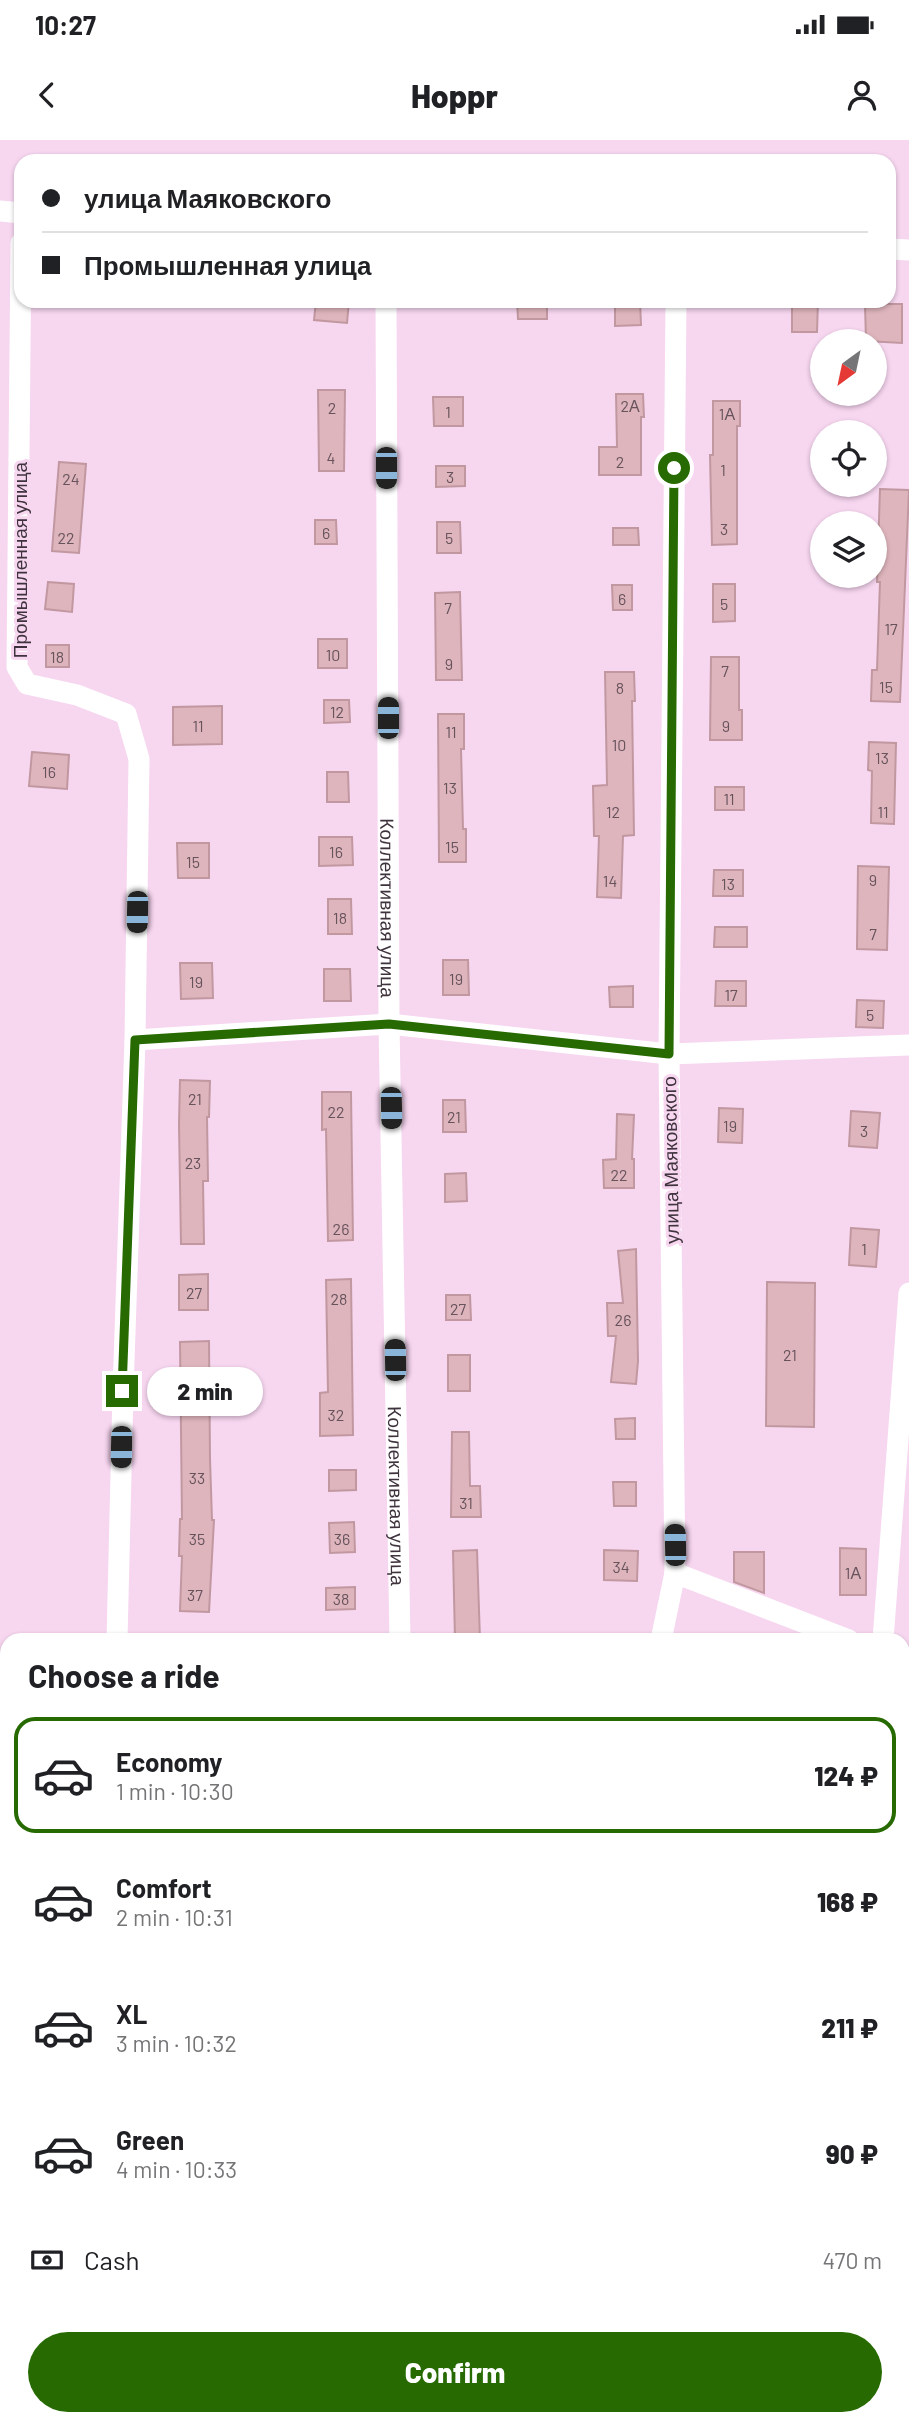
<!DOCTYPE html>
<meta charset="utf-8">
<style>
:root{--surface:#fff;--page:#f6f6f6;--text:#202124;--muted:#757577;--line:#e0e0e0;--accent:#266a01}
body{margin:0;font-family:Barlow,sans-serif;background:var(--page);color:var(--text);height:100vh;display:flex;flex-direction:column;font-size:26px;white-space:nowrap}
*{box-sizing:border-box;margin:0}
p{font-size:23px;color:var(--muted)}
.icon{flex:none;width:38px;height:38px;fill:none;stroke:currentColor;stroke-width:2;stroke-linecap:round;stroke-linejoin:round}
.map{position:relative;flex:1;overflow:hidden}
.side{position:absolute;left:0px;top:1493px;width:910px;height:793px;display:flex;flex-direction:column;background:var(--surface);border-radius:21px 21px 0 0;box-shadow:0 2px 5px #0004}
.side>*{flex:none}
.top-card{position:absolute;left:14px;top:14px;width:882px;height:154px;border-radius:21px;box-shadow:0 2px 5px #0004;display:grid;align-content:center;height:154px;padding:0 28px;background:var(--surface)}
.needle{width:46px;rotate:213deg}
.tools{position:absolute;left:810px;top:189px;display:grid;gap:14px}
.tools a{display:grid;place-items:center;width:77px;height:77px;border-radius:50%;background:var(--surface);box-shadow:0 2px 5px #0004;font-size:35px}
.end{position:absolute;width:32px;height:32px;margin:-16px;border:9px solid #266a01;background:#fff;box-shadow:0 0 0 4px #fff}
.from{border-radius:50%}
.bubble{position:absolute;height:49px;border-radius:24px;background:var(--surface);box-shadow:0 2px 5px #0004;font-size:23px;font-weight:800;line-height:49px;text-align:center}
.car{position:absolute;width:21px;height:42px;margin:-21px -10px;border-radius:9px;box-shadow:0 0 5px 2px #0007;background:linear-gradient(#222 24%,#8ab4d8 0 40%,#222 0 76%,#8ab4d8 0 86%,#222 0)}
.top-card b{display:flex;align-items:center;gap:24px;height:66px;font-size:26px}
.top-card b+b{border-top:2px solid var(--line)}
.top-card i{width:18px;height:18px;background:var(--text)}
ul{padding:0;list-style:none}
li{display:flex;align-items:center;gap:21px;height:116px;margin:0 14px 10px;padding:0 14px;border:4px solid transparent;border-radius:21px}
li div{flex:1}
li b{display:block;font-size:26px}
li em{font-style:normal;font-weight:800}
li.selected{border-color:var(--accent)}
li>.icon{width:63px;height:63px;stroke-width:1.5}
h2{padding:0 28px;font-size:32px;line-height:84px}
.pay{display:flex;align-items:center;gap:18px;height:77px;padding:0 28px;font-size:26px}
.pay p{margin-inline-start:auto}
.cta{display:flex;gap:14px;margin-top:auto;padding:14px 28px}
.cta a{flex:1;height:80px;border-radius:42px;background:var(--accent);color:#fff;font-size:28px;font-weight:800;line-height:80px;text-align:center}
.status{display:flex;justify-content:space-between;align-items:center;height:49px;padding:0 35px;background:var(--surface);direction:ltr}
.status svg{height:19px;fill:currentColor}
header{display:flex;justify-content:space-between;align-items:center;height:91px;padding:0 28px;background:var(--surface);font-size:32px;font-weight:800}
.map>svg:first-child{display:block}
.building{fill:#dfb5bd;stroke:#c198a0;stroke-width:2}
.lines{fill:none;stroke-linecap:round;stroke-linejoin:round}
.minor{stroke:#fff;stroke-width:21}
.route{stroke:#266a01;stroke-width:9}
.labels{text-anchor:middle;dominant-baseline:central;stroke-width:6;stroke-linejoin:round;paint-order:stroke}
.number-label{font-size:16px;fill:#66535c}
.street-label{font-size:19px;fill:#3e323c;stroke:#f7d6f0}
</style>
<div class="status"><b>10:27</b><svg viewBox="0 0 49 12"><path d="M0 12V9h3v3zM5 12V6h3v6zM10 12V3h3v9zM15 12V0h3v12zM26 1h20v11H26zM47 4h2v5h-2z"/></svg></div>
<header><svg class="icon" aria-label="back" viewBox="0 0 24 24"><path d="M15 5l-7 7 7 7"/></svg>Hoppr<svg class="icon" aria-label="person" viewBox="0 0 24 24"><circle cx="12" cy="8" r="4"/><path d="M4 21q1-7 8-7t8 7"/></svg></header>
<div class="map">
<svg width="909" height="2285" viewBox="0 0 909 2285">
<rect width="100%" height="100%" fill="#f7d6f0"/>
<path class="building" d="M316,161H349L347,183L314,180Z
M517,161H547V179H518Z
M615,161H640L641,185L615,186Z
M792,161H818L817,192H792Z
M865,164H902V203L866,201Z
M318,250H345L344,331H319Z
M616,254H643L644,277H641V335H599V307H617Z
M433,257H463V286H434Z
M713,261H740V286H737V404L712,405L710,315H713Z
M59,322L86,324L79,413L52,411Z
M436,326H465V346L436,347Z
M880,349L909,350L900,562L871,561L872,530H877L880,442H877Z
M315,380H336L337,404H315Z
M437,382H460L461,413H437Z
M613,388H638L639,405H613Z
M48,442L74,444L72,472L45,469Z
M713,444H735V481L713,482Z
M612,445H632V470H613Z
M460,452L462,540H436L435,453Z
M318,499H347V528H318Z
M46,505H69V527H46Z
M711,517H739V570H742V600H710Z
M605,532H634L635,561H632L634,695L623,696L621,758L597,757L599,696H594L593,646L607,645Z
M324,560H349L350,582L324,583Z
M222,566V604L173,605V567Z
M438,574H464V609H461L463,689H466V722H439Z
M869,602L896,603L894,684L871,683L872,631L868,630Z
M32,612L69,615L67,649L29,646Z
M327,632H348L349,662H327Z
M715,647H744V670H715Z
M319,697H352L353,725L319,726Z
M177,703H209V738H178Z
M858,726L889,727L887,810L857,809Z
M714,730H743V756H713Z
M328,759H351L352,794H328Z
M715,787H747V807H714Z
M443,820H468L469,855H443Z
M180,823H212L213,858L181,859Z
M324,829H350L351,861H324Z
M716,841H746V866H715Z
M633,846V867H610L609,847Z
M857,860L884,861L883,888L856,887Z
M180,940L210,941L209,977H207L208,1041H203L204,1104H181L179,984Z
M322,952H351L353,1100L328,1101L326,989L322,990Z
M443,960H465L466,992H443Z
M719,968L743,969L742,1003L718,1002Z
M851,971L880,973L877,1008L849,1006Z
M617,974L634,975L632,1019H634V1048H604L603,1020L616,1019Z
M466,1033L467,1061L445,1062V1034Z
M851,1088L879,1090L876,1127L849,1125Z
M636,1109L638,1221L636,1244L611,1242L616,1196H608L607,1163H623L618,1111Z
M208,1134V1170H179V1135Z
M351,1139L353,1295L320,1296V1253L328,1252L326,1140Z
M767,1142L815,1143L814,1287L766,1286Z
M446,1155H470L471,1180H446Z
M209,1201L210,1319L212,1380H214L209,1472L180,1471L182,1416H179L180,1379H182L180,1202Z
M448,1215H470V1251H448Z
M635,1278V1299H616L615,1279Z
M452,1292H469L470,1346H480L481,1377H451Z
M329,1330H356V1350L329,1351Z
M613,1342H636V1366H614Z
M354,1382L355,1412L330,1413L329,1383Z
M840,1408L866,1409V1455H840Z
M477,1410L480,1500H455L453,1411Z
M604,1410L638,1411L637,1441L604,1440Z
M734,1412H764V1453L734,1442Z
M355,1447V1469L326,1470V1448Z"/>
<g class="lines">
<g class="minor">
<path d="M0,71L21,73"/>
<path d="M21,103L17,527L27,544L77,555L126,574L139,619L135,900L123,1251L117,1500"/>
<path d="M889,109L909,110"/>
<path id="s1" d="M386,161L389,884L400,1500"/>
<path d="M135,900L389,884L669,914L909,905"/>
<path d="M675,1433L849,1500"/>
<path d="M661,1500L675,1433L669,914L676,161"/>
<path d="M883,1500L909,1153"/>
<path d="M903,1521L909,1524"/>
<path d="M903,1710L909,1711"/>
<path d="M903,1841L909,1842"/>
<path d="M0,2037L7,1976"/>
<path d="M0,2094L7,2097"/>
<path d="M388,2278L400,2285"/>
<path d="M665,2278V2285"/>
</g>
</g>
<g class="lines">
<path class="route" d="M122,1251L135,900L389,884L669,914L674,328"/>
</g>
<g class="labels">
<g class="number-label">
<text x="630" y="265">2А</text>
<text x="332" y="267">2</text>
<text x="448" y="271">1</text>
<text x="727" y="273">1А</text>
<text x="331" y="317">4</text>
<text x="620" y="321">2</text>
<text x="723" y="329">1</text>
<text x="450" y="336">3</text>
<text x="71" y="338">24</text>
<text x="724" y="388">3</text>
<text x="326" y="392">6</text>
<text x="66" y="397">22</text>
<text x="449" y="397">5</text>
<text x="622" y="458">6</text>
<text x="724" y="463">5</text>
<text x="448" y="467">7</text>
<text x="891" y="488">17</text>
<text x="333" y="514">10</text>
<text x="57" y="516">18</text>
<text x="449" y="523">9</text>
<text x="725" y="530">7</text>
<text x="886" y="546">15</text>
<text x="620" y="547">8</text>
<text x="337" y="571">12</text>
<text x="198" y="585">11</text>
<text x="726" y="585">9</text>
<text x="451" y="591">11</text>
<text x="619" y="604">10</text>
<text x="882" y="617">13</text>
<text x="49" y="631">16</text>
<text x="450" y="647">13</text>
<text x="729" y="658">11</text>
<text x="613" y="671">12</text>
<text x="883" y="671">11</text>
<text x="452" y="706">15</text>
<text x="336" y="711">16</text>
<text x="193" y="721">15</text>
<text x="873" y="739">9</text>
<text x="610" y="740">14</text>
<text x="728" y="743">13</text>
<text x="340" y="777">18</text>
<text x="873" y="793">7</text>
<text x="456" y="838">19</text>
<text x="196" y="841">19</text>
<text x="731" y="854">17</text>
<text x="870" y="874">5</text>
<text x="195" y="958">21</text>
<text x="336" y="971">22</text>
<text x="454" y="976">21</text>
<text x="730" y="985">19</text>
<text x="864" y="990">3</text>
<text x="193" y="1022">23</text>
<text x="619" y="1034">22</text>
<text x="341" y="1088">26</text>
<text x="864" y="1108">1</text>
<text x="194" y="1152">27</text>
<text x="339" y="1158">28</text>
<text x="458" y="1168">27</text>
<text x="623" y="1179">26</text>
<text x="790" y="1214">21</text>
<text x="336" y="1274">32</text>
<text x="197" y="1337">33</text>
<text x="466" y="1362">31</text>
<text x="197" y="1398">35</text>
<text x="342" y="1398">36</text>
<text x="621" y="1426">34</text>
<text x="853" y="1432">1А</text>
<text x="195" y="1454">37</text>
<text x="341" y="1458">38</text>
</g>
<g class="street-label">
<text transform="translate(19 420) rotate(-90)">Промышленная улица</text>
<text stroke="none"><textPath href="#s1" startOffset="607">Коллективная улица</textPath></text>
<text transform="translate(670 1020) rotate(-91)">улица Маяковского</text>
<text stroke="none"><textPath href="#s1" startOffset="1195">Коллективная улица</textPath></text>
</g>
</g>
</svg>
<div class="tools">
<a><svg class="needle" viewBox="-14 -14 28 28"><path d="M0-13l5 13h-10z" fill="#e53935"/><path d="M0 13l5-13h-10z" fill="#757577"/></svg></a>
<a><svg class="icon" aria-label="locate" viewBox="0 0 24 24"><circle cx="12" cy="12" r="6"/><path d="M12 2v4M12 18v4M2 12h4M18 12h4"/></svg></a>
<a><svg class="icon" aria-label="layers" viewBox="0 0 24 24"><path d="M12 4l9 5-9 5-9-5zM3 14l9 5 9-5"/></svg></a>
</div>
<i class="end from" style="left:674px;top:328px"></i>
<i class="end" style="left:122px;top:1251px"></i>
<div class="bubble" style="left:147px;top:1227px;width:116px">2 min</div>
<i class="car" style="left:386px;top:328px;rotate:180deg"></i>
<i class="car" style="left:388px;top:578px;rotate:0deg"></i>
<i class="car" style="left:137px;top:772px;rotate:181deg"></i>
<i class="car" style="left:391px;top:968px;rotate:179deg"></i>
<i class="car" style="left:395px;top:1220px;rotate:359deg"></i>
<i class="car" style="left:121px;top:1307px;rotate:181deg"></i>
<i class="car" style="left:675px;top:1405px;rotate:359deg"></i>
<div class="top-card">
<b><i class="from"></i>улица Маяковского</b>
<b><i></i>Промышленная улица</b>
</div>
<section class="side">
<h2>Choose a ride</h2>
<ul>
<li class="selected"><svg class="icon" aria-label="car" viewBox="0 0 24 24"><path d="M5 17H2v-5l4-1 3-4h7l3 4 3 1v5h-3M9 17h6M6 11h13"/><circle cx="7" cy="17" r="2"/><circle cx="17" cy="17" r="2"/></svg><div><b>Economy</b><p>1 min · 10:30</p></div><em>124 ₽</em></li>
<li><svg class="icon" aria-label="car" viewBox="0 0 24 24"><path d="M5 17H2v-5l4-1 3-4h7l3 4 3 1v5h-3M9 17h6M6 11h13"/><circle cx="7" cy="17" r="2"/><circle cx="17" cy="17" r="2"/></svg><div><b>Comfort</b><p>2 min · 10:31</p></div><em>168 ₽</em></li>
<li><svg class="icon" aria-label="car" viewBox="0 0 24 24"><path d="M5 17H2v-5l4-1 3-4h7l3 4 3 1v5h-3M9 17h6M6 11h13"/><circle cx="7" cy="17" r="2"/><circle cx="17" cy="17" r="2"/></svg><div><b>XL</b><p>3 min · 10:32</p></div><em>211 ₽</em></li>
<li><svg class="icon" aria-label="car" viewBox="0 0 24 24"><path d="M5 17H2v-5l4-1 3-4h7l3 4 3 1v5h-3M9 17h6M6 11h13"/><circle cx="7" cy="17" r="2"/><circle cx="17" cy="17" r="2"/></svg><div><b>Green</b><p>4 min · 10:33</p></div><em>90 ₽</em></li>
</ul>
<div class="pay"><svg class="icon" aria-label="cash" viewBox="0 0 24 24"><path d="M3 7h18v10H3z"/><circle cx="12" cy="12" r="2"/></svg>Cash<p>470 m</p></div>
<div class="cta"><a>Confirm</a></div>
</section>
</div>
